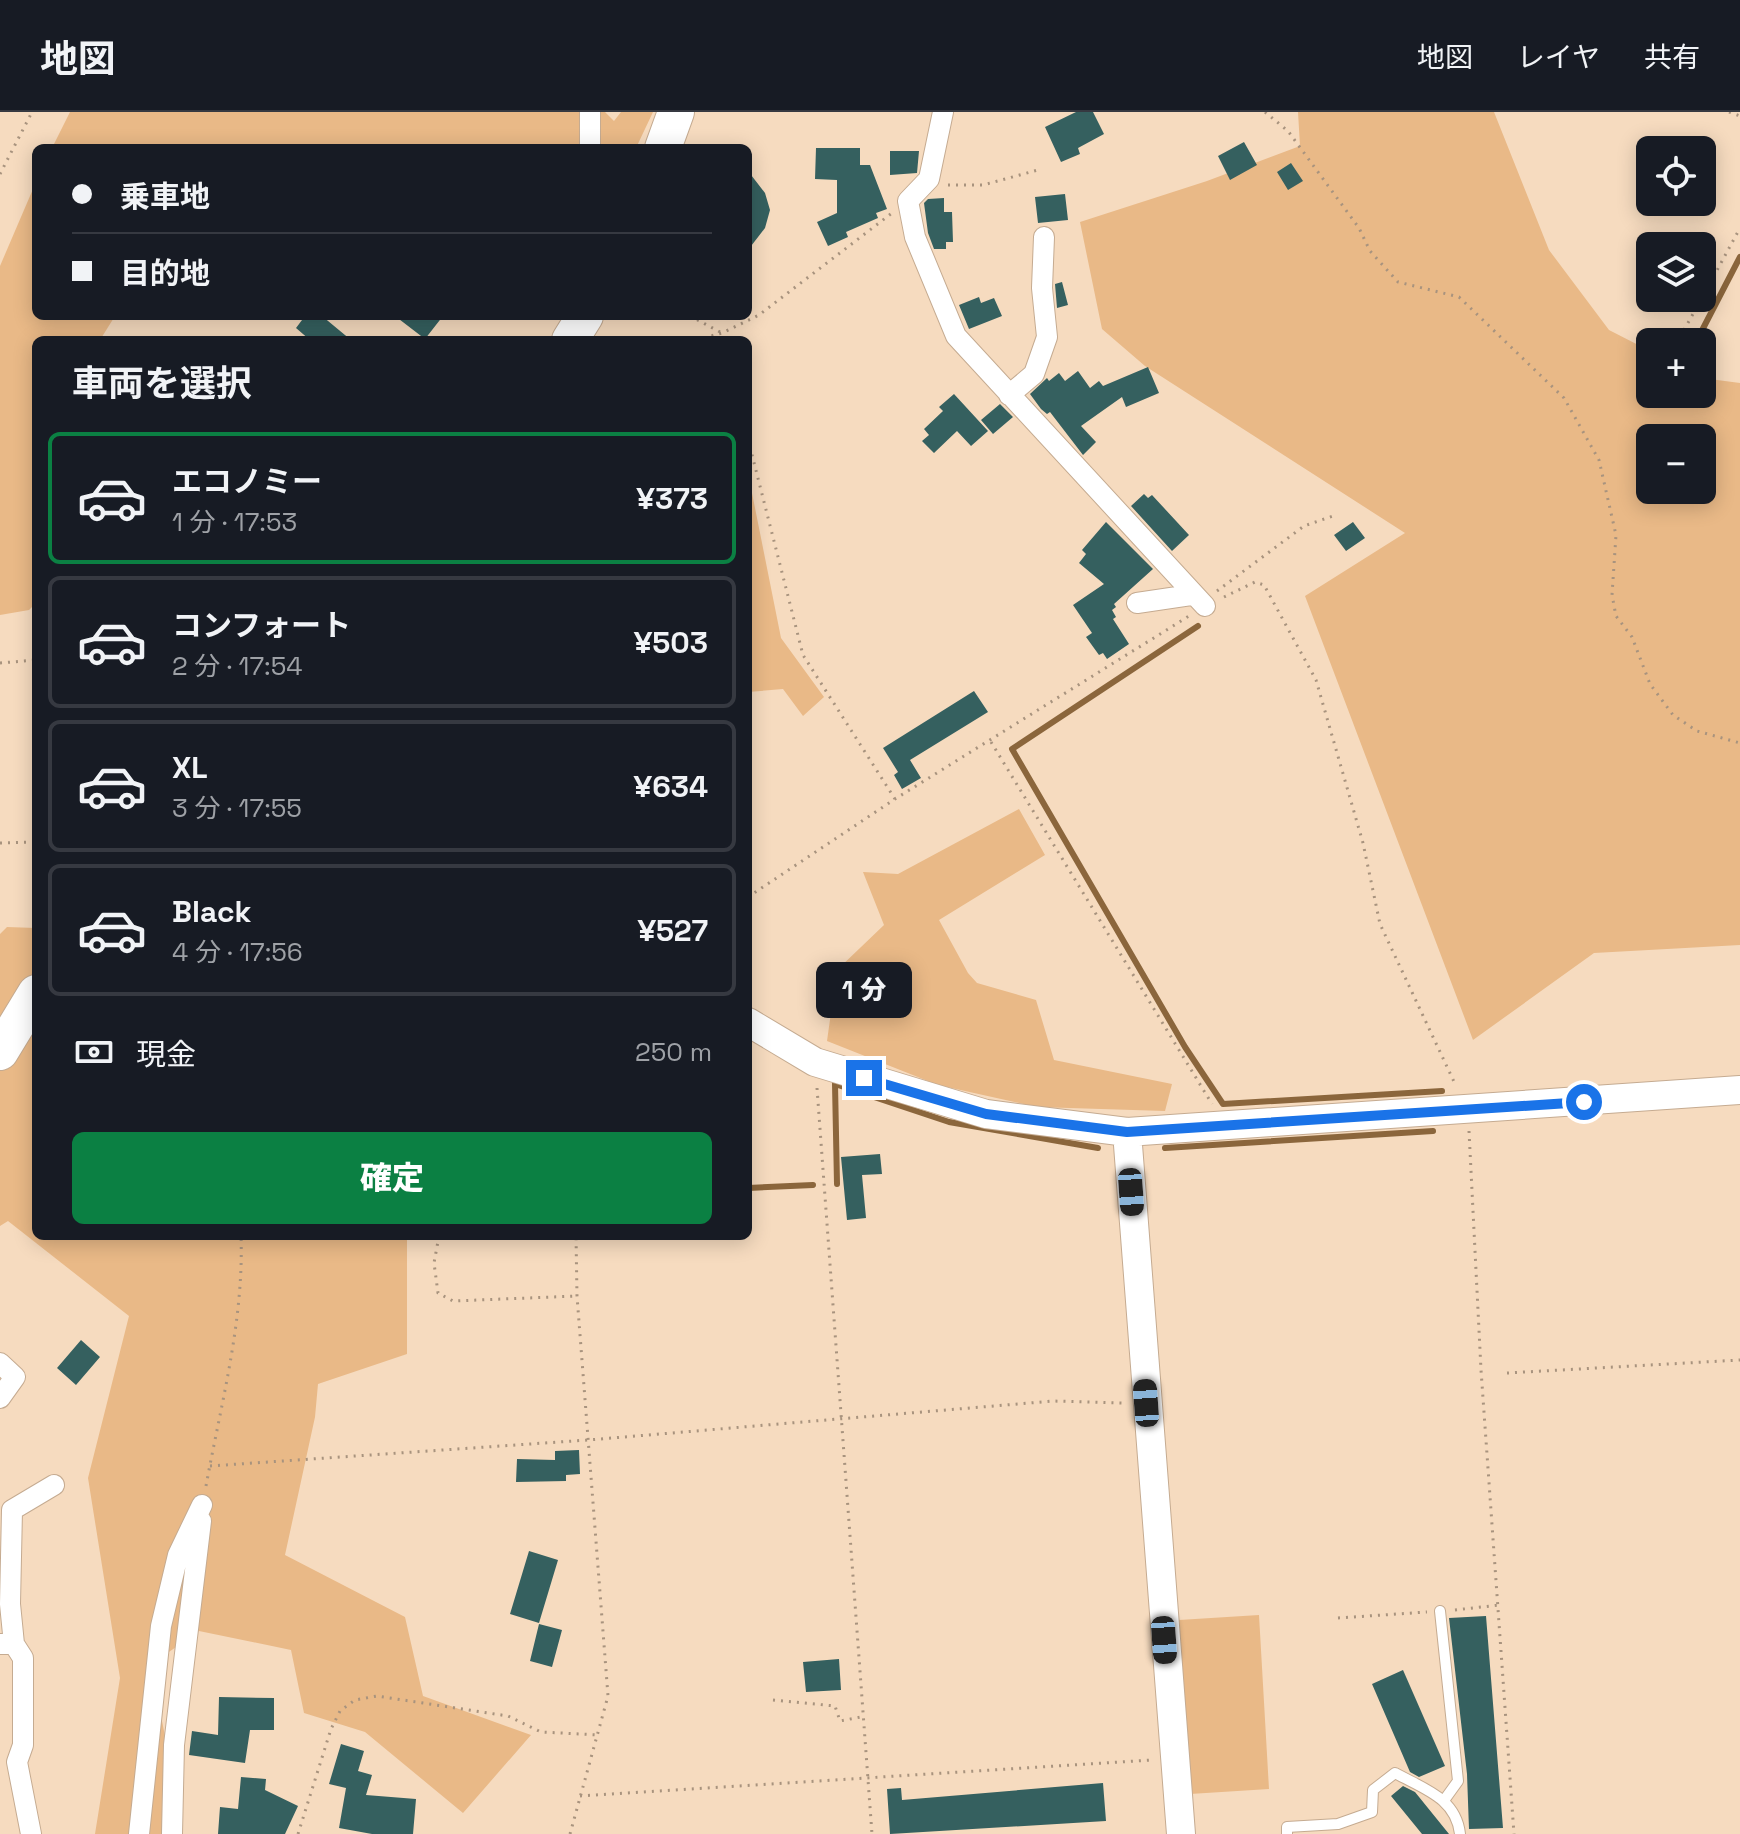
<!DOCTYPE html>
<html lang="ja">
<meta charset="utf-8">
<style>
:root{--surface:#171b24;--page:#242831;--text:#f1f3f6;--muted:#9ea1a6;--line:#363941;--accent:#0b8043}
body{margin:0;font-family:"Space Grotesk","Noto Sans JP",sans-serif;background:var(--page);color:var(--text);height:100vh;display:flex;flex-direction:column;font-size:30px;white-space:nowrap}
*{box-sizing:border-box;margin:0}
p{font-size:26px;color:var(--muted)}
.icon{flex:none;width:44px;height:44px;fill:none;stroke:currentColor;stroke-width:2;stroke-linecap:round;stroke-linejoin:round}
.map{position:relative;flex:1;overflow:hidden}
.details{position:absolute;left:32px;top:224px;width:720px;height:904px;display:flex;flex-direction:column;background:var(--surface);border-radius:12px;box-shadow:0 4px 20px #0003}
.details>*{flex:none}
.banner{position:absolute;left:32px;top:32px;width:720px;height:176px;border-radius:12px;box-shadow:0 4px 20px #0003;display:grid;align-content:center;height:176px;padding:0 40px;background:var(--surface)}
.tools{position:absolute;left:1636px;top:24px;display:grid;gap:16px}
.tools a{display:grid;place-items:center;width:80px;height:80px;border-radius:12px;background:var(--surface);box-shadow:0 4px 20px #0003;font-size:40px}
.end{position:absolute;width:36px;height:36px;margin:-18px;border:10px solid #1a73e8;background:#fff;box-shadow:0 0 0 4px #fff}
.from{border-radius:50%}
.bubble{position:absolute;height:56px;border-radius:12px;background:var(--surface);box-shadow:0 4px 20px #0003;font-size:26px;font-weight:800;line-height:56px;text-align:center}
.car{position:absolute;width:24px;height:48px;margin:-24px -12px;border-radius:10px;box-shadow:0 0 6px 2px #0007;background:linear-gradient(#222 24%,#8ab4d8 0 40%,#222 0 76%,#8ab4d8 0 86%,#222 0)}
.banner b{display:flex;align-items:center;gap:28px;height:76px;font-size:30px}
.banner b+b{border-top:2px solid var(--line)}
.banner i{width:20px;height:20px;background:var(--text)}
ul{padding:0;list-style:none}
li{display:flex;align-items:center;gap:24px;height:132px;margin:0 16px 12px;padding:0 24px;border:4px solid var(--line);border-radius:12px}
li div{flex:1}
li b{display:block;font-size:30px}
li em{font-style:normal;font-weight:800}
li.selected{border-color:var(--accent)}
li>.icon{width:72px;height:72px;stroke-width:1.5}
h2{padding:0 40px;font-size:36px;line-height:96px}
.pay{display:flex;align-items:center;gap:20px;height:88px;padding:0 40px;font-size:30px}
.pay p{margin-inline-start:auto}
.button{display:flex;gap:16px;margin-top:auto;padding:16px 40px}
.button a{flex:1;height:92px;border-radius:12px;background:var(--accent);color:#fff;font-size:32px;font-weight:800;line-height:92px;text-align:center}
header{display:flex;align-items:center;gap:48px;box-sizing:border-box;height:112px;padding:0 40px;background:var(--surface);border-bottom:2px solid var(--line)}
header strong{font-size:38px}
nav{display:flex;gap:44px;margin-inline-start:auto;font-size:28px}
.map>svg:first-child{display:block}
.green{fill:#e9b987;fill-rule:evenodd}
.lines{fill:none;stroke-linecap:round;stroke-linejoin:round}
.stream{stroke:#8b663c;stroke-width:6}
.building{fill:#35605f}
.lane-casing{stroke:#c5ab91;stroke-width:12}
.street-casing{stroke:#c5ab91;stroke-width:22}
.secondary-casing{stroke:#c5ab91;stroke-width:30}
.highway-casing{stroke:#c5ab91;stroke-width:38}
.path{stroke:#a8937e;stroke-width:3;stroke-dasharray:2 6;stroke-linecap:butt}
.lane{stroke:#fff;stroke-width:10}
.street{stroke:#fff;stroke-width:20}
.secondary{stroke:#fff;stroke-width:28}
.highway{stroke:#fff;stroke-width:36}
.route{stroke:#1a73e8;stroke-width:10}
</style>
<header>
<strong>地図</strong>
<nav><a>地図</a><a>レイヤ</a><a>共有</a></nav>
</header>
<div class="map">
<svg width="1740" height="1722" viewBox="0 0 1740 1722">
<rect width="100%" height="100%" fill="#f6dbbf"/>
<path class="green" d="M70,0H605L614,9L621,0H653L636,36H52Z
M1298,0H1494L1549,138L1609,218L1650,239V282H1702V266L1740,271V833L1594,841L1473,928L1305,484L1405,421L1145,254L1102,217L1080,110L1207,69L1300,34ZM1650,326H1702V378H1650Z
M36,70V204H115L100,228H36V491L29,498L0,503V154Z
M748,361L781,526L824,585L803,604L783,577L748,580Z
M1019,697L1045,743L939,808L968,861L977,871L1036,888L1054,948L1172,972L1165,999L1037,995L938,973L827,929L837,858L884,813L863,760L898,762Z
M7,815L36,816V1124H407V1242L318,1272L315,1305L285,1443L405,1505L423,1584L531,1623L463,1701L365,1620L304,1601L291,1538L199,1519L166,1542L160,1599L174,1669L164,1722H95L120,1566L88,1366L129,1204L8,1109L0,1114V822Z
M1259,1503L1269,1677L1190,1682L1179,1508Z"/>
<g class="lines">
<path class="stream" d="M1696,230L1740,145
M1198,514L1012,637L1185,935L1223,992L1442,979
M1165,1036L1433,1019
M837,1072L835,972L949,1010L1098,1036
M748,1076L813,1073"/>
</g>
<path class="building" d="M1076,0H1093L1104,22L1078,36L1080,42L1061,50L1045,15Z
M1244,30L1257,53L1230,68L1218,44Z
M816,36H860V53H870L887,97L876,101L878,106L846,120L848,125L828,134L817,110L837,101V68L815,67Z
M890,39H919L917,61L890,63Z
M1291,51L1303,69L1288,78L1277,60Z
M748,59L765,81L770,98L765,116L748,138Z
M1065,82L1068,108L1038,111L1035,85Z
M944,86V100H952L953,130H946V137H934L928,121L924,91L928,87Z
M1062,170L1068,193L1057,196L1055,172Z
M979,185L981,191L994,186L1002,204L969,217L959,193Z
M305,204H322L351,228H310L296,216Z
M395,204H443L425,227Z
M1148,255L1159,281L1126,295L1122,285L1081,314L1096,330L1083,343L1050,300L1047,302L1041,297L1030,282L1047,266L1049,269L1059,261L1065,269L1078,259L1090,276L1099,269L1103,274Z
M954,282L988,319L971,334L957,319L934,341L922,329L929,323L924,317L943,299L939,295Z
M1000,292L1013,305L993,322L981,308Z
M1144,382L1148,386L1152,383L1189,423L1172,439L1131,394Z
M1106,410L1153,457L1114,492L1116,495L1112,498L1116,505L1113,507L1129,532L1107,547L1103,541L1099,543L1086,525L1092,521L1073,493L1104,472L1079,451L1086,442L1082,438Z
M1353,410L1365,426L1346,439L1334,423Z
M974,579L988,600L910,648L921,666L902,677L894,663L898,660L883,636Z
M880,1042L882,1062L862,1063L866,1106L847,1108L841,1045Z
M81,1228L100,1245L76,1273L57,1256Z
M579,1338L580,1362L566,1363V1369L516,1370L517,1347L555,1348V1339Z
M529,1439L558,1448L539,1511L510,1502Z
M1486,1504L1503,1716L1469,1717L1467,1662L1449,1506Z
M539,1512L562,1518L552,1555L530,1549Z
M839,1547L841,1578L806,1580L803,1550Z
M1403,1558L1445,1654L1419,1665L1410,1660L1372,1572Z
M219,1585L274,1586V1618H250L245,1651L189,1643L192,1619L218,1623Z
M341,1632L364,1639L358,1659L372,1663L366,1683L416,1687L413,1722H372L339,1716L346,1676L329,1672Z
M241,1665L266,1667L265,1678L298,1694L285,1722H218L220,1695L238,1697Z
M1103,1671L1106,1709L890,1722L887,1677L901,1676L902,1688Z
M1403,1674L1415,1680L1449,1722H1422L1391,1684Z"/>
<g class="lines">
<defs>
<path id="lane" d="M1440,1499L1458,1669L1445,1687
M1287,1722V1715L1338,1712L1372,1700L1373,1678L1395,1661C1424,1677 1456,1686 1460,1722"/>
<path id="street" d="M590,0V36
M943,0L929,67L908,89L915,125L956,224L1205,494
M1009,283L1034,262L1047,225L1042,176L1044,125
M1137,491L1191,483
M0,1251L15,1265L0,1286
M0,1532H14L23,1546V1633L17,1650L31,1722
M14,1532L10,1492L12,1398L54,1373
M139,1722L161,1514L178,1443L202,1393
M172,1722L174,1633L201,1409"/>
<path id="secondary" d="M748,910L815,950L986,1002L1127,1020L1740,978
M1127,1020L1181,1722"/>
<path id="highway" d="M663,36L676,0
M570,228L585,204
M0,940L36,881"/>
</defs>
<use href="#lane" class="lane-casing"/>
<use href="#street" class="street-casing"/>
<use href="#secondary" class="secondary-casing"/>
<use href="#highway" class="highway-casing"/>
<path class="path" d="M1265,0L1288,19L1359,116L1370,139L1398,170L1459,185L1564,286L1599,348L1616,423L1612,483L1616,504L1632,525L1650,572L1673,603L1697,619L1740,631
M1729,0L1740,4
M0,62L32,0
M948,73H983L1038,58
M1702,186L1740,116
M690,204L722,221L724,228
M1684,218L1702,186
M696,228L722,221L759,203L892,101
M748,327L803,543L895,687
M1217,479L1304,414L1333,404
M1224,485L1255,470L1264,473L1316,568L1363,731L1380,812L1456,974
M0,551L36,548
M991,630L1212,992
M0,731L36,730
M748,785L895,687L1189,504
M817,976L872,1722
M1469,1019L1481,1258L1514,1722
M439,1124L434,1151L438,1181L453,1189L577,1184
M1507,1261L1740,1248
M210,1354L588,1328L1053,1289L1123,1291
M206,1374C221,1292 244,1208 241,1124
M1455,1498L1499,1493
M1338,1506L1427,1500
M773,1588L835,1594L840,1609L861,1605
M580,1684L1151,1648
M298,1722L331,1617L340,1599L355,1588L377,1584L508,1604L541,1620L599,1623
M570,1722L608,1584L577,1184L576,1124"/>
<use href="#lane" class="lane"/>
<use href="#street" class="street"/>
<use href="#secondary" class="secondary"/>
<use href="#highway" class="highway"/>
</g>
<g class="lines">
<path class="route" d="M864,966L986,1002L1127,1020L1584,990"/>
</g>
</svg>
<div class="tools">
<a><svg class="icon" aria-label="locate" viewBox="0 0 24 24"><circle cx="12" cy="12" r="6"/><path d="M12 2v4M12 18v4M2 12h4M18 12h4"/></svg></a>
<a><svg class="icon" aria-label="layers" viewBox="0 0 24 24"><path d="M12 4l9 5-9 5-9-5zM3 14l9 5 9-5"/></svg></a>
<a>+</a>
<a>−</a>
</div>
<i class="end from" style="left:1584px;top:990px"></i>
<i class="end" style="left:864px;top:966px"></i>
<div class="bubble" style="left:816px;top:850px;width:96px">1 分</div>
<i class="car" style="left:1131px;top:1080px;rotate:176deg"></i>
<i class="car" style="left:1146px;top:1291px;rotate:356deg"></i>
<i class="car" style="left:1164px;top:1528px;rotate:176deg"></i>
<div class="banner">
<b><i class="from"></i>乗車地</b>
<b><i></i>目的地</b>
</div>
<section class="details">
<h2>車両を選択</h2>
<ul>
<li class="selected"><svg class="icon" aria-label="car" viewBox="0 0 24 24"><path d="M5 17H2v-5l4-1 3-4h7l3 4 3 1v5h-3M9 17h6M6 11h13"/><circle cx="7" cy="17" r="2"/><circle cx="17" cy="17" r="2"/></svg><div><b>エコノミー</b><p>1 分 · 17:53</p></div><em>¥373</em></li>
<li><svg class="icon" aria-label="car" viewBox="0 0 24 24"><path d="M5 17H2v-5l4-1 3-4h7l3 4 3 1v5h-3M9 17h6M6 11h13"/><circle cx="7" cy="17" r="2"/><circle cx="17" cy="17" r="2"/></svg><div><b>コンフォート</b><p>2 分 · 17:54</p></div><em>¥503</em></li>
<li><svg class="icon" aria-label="car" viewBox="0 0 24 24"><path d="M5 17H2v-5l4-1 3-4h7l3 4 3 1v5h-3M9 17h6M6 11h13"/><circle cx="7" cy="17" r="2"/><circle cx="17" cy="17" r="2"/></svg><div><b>XL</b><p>3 分 · 17:55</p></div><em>¥634</em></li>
<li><svg class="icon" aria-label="car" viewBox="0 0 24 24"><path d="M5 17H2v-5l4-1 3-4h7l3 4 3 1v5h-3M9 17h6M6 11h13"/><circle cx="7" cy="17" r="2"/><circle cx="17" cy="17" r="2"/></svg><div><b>Black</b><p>4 分 · 17:56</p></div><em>¥527</em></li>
</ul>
<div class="pay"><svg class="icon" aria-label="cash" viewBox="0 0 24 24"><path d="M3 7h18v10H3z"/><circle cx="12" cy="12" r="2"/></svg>現金<p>250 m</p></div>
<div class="button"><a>確定</a></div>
</section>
</div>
